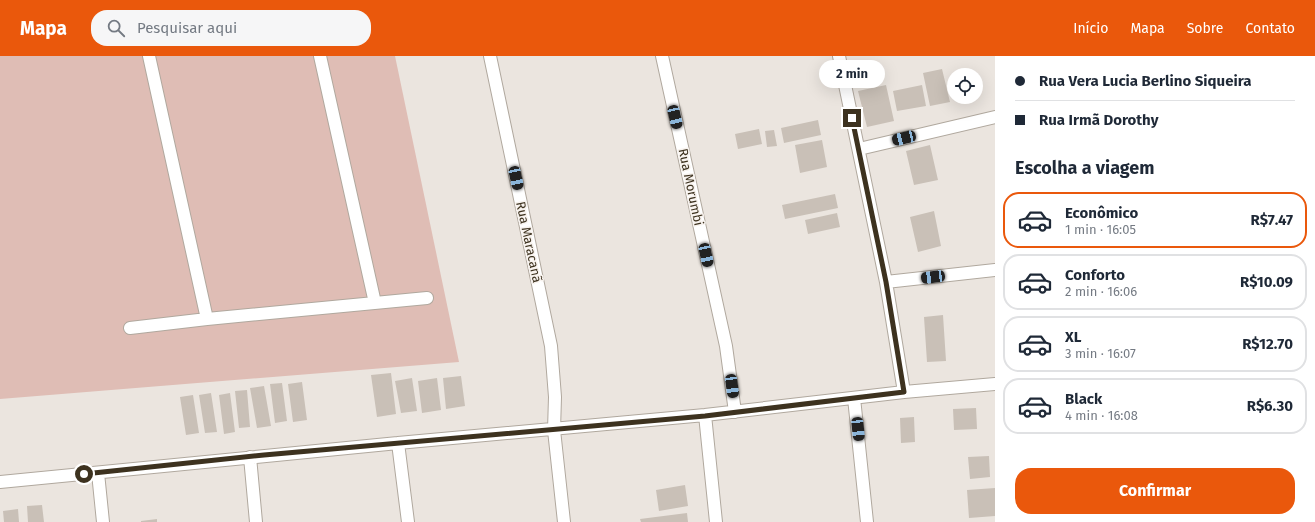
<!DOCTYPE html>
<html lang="pt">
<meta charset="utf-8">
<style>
:root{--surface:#fff;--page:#f6f6f7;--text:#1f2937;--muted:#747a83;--line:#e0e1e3;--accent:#ea580c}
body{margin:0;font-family:"Fira Sans",sans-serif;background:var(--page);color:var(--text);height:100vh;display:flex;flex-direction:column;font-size:15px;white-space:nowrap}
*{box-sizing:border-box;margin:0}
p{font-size:13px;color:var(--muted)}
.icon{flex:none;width:22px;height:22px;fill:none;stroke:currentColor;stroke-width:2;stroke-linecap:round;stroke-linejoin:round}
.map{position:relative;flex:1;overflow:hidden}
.panel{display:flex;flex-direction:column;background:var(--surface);width:320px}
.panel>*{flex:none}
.top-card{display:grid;align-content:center;height:88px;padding:0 20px;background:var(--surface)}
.buttons{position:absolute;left:947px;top:12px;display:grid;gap:8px}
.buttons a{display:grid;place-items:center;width:36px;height:36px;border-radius:50%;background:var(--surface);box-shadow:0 4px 16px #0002;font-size:20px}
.end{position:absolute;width:18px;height:18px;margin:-9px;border:5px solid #3d321f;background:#fff;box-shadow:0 0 0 2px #fff}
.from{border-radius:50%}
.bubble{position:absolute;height:28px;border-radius:14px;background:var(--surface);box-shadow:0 4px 16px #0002;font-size:13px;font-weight:700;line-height:28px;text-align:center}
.car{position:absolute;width:12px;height:24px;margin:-12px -6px;border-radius:5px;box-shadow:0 0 3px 1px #0007;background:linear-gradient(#222 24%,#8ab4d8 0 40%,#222 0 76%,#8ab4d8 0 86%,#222 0)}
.top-card b{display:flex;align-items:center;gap:14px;height:38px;font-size:15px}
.top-card b+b{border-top:1px solid var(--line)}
.top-card i{width:10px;height:10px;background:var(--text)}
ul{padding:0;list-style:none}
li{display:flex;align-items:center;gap:12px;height:56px;margin:0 8px 6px;padding:0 12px;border:2px solid var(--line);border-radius:16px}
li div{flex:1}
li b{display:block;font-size:15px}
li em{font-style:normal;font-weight:700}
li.active{border-color:var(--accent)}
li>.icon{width:36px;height:36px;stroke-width:1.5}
h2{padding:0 20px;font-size:18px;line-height:48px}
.button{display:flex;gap:8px;margin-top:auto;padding:8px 20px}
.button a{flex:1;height:46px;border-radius:16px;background:var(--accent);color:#fff;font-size:16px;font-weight:700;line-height:46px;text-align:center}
header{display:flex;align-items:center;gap:24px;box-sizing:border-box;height:56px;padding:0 20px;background:var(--accent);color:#fff}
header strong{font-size:19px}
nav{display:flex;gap:22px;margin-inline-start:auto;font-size:14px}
.search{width:280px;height:36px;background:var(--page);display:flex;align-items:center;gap:10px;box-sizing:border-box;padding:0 14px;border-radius:16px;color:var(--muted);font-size:15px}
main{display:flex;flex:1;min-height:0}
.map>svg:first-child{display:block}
.park{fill:#dfbdb5}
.building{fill:#c9c0b7}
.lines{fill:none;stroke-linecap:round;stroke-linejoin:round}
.minor-casing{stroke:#b0a89e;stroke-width:14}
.minor{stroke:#fff;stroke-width:12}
.route{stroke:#3d321f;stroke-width:5}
.labels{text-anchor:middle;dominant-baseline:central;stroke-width:3;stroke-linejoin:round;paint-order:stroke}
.street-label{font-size:13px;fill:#3d321f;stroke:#f8f3ef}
</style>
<header>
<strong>Mapa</strong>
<div class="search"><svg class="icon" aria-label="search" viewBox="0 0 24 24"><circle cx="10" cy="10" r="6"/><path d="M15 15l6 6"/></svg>Pesquisar aqui</div>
<nav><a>Início</a><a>Mapa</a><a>Sobre</a><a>Contato</a></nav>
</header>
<main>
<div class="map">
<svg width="995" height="466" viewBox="0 0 995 466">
<rect width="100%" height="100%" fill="#ebe5df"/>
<path class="park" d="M0,0H395L459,306L0,343Z"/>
<path class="building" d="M942,13L950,46L930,50L923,17Z
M886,29L894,65L867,71L858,35Z
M922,29L926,50L897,55L893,35Z
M818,64L821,79L784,87L781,72Z
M759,73L762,88L738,93L735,78Z
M774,74L777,90L767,91L765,75Z
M822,84L827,111L800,117L795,89Z
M930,89L938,124L914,129L906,95Z
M835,138L838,152L785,163L782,149Z
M934,155L941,190L918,196L910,161Z
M837,157L840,171L808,178L805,164Z
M943,259L946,305L927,306L924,261Z
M391,317L396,358L377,361L371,319Z
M461,320L465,350L446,353L443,322Z
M412,322L417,355L401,357L395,325Z
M437,322L441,354L422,357L418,325Z
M302,326L307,364L293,366L288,328Z
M282,327L287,365L275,367L270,328Z
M264,330L271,370L257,372L250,332Z
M247,334L250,371L239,372L235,335Z
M211,337L217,376L205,377L199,339Z
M230,337L235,376L224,378L219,339Z
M193,339L199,377L186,379L180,341Z
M976,352L977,373L954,374L953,353Z
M914,361L915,386L901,387L900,362Z
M989,400L990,421L970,423L968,401Z
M685,429L688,450L659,455L656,434Z
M995,432V460L969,462L967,434Z
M42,449L44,466H28L27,450Z
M18,453L19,466H4L3,455Z
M687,457L688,466H641L640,463Z
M157,463V466H141V465Z"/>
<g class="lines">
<defs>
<path id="minor" d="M149,0L207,263
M320,0L375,247
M490,0L551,290L555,341L554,374L564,466
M662,0L726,290L735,356
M839,0L886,226L904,336
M859,93L995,61
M886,226L995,214
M130,272L207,263L427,242
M854,342L867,466
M705,359L716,466
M398,387L408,466
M250,401L256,466
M98,417L103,466
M0,426L398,387L705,359L904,336L995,328"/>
</defs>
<use href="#minor" class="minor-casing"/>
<use href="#minor" class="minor"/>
</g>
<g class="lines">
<path class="route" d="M84,418L264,399L705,360L904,336L886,226L852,62"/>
</g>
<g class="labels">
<g class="street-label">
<text transform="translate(691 131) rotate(78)">Rua Morumbi</text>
<text transform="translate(529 186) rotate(78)">Rua Maracanã</text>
</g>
</g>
</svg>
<div class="buttons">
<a><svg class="icon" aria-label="locate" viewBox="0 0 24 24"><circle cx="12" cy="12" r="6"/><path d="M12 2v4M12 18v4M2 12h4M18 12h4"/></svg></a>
</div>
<i class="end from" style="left:84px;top:418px"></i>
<i class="end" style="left:852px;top:62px"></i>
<div class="bubble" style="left:819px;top:4px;width:66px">2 min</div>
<i class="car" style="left:675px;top:61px;rotate:167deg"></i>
<i class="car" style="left:904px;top:82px;rotate:257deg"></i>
<i class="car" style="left:516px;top:122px;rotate:168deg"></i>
<i class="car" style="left:706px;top:199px;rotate:168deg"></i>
<i class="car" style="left:933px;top:221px;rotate:263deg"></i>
<i class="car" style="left:732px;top:330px;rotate:172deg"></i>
<i class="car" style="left:858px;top:373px;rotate:174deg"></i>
</div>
<section class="panel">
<div class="top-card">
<b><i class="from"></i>Rua Vera Lucia Berlino Siqueira</b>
<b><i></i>Rua Irmã Dorothy</b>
</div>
<h2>Escolha a viagem</h2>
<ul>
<li class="active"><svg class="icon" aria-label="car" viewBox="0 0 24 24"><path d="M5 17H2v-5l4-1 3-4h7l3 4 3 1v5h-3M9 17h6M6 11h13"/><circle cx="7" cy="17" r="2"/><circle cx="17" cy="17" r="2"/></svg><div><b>Econômico</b><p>1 min · 16:05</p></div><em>R$7.47</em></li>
<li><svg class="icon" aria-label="car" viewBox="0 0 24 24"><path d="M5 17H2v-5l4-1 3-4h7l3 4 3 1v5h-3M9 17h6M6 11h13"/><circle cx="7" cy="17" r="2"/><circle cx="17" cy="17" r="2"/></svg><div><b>Conforto</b><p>2 min · 16:06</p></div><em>R$10.09</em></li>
<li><svg class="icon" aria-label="car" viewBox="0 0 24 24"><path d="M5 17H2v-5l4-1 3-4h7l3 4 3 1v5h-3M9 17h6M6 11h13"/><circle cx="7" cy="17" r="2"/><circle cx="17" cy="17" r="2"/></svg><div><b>XL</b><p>3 min · 16:07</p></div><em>R$12.70</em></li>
<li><svg class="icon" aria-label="car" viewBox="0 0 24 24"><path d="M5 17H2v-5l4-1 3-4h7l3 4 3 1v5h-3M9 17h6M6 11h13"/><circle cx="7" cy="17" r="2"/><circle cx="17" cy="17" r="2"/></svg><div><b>Black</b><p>4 min · 16:08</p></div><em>R$6.30</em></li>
</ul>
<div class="button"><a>Confirmar</a></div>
</section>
</main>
